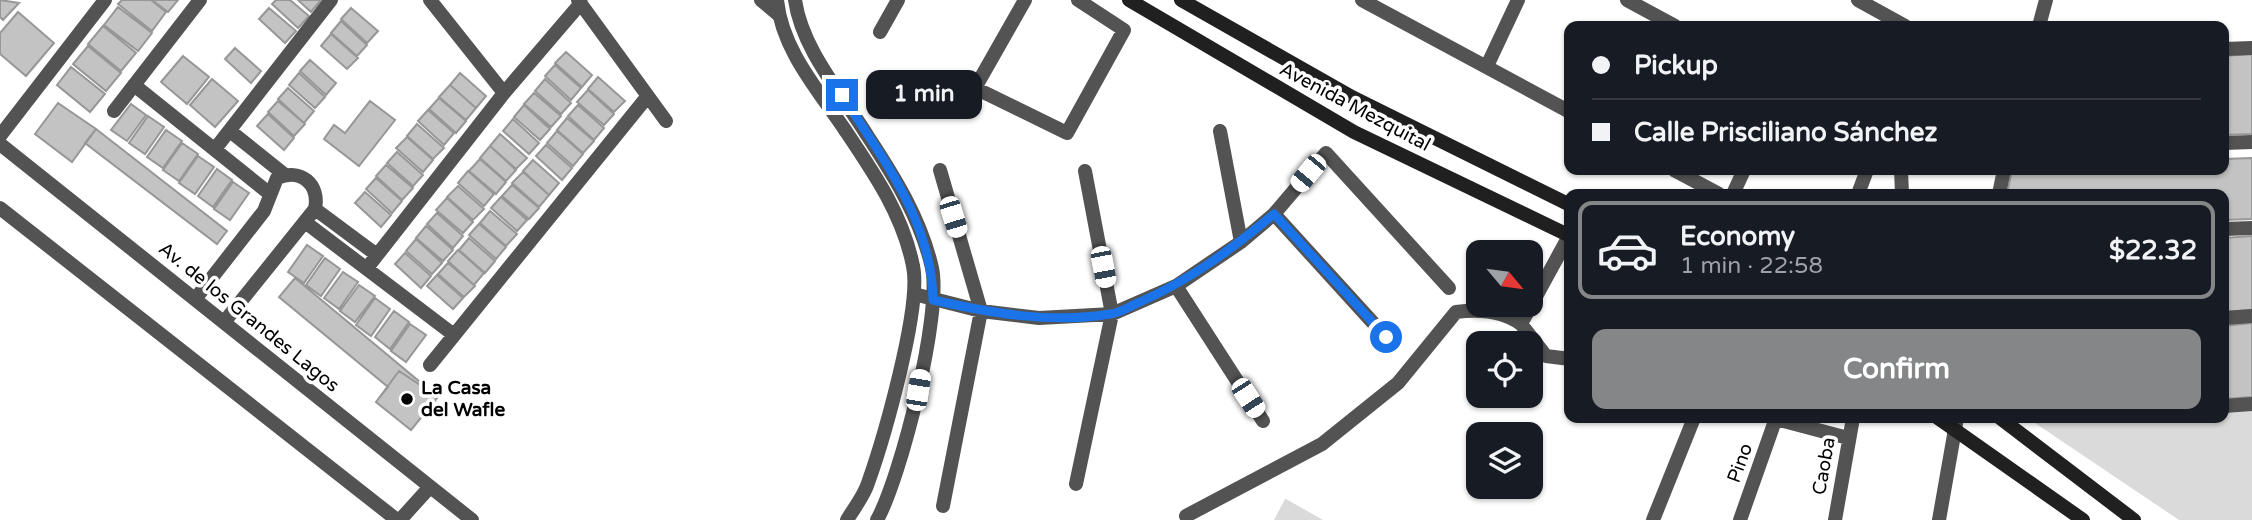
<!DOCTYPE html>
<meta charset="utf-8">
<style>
:root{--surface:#171b24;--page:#242831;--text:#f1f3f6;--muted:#9ea1a6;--line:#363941;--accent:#858687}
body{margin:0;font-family:"Varela Round",sans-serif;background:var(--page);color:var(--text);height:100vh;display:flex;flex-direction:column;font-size:26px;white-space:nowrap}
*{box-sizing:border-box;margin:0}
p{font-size:23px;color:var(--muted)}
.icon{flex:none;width:38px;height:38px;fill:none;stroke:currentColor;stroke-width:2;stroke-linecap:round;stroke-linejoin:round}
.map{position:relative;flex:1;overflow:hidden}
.drawer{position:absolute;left:1564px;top:189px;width:665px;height:234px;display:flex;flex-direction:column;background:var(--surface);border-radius:14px;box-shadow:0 2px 5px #0004}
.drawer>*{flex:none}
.hud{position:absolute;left:1564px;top:21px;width:665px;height:154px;border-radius:14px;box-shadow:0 2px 5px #0004;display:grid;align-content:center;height:154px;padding:0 28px;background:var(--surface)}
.needle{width:46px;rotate:119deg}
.tools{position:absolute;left:1466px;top:240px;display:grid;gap:14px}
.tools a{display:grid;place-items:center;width:77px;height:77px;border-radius:14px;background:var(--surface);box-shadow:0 2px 5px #0004;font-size:35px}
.end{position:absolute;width:32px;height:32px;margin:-16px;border:9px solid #1a73e8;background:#fff;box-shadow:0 0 0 4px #fff}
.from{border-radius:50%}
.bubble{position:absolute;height:49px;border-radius:14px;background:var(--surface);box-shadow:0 2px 5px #0004;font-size:23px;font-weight:700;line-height:49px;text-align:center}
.car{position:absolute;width:21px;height:42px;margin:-21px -10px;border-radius:9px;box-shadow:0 0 5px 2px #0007;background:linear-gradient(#fff 24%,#345 0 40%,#fff 0 76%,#345 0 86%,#fff 0)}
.hud b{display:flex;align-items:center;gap:24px;height:66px;font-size:26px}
.hud b+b{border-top:2px solid var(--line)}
.hud i{width:18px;height:18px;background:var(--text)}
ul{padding:12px 0 0;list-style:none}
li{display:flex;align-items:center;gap:21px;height:98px;margin:0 14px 10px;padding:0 14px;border:4px solid var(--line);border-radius:14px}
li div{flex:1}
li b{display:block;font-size:26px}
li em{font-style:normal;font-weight:700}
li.active{border-color:var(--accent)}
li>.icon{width:63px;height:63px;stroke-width:1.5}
.button{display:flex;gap:14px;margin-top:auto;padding:14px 28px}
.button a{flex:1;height:80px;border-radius:14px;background:var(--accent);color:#fff;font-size:28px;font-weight:700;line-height:80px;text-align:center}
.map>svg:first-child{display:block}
.green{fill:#dadada}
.building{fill:#c3c3c3;stroke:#979797;stroke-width:2}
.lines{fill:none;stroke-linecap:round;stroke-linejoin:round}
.minor{stroke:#535353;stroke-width:14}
.tertiary{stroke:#535353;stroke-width:14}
.secondary{stroke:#202020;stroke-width:14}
.route{stroke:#1a73e8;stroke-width:9}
.poi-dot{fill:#000;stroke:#fff;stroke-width:2.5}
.labels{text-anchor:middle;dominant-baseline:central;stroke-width:7;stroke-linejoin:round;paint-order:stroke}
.street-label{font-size:19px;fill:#000;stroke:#fff}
.poi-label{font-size:19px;font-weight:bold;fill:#000;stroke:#fff;text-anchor:start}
</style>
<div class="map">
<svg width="2252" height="520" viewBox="0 0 2252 520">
<rect width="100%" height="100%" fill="#fff"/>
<path class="green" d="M2252,407V520H2179L2032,421L2224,418V409Z
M1285,499H1286L1323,520H1274Z"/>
<path class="building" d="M0,0L19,3L3,20L0,17Z
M122,0H151L166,12L152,31L118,4Z
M152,0H178L168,12Z
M276,0H290L309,16L298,28L272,4Z
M298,0H321L311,12Z
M118,7L152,33L138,51L104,25Z
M269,8L296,31L285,43L259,19Z
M351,8L378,31L367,43L341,19Z
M18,12L54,43L26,76L0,54V33Z
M341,21L367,45L357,56L331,33Z
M103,26L136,53L121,71L88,44Z
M331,34L358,58L347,69L321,46Z
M88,46L121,73L106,91L73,64Z
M235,48L261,71L251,83L225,59Z
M566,52L592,75L582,87L555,63Z
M2252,54V134L2224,135V56Z
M183,56L209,77L187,104L161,82Z
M310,60L336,83L326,95L300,71Z
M555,65L581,88L571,100L545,76Z
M71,67L105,94L90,112L57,85Z
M299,73L325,97L315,108L289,85Z
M460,73L486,96L476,108L450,85Z
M598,77L625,101L614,112L588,89Z
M212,79L238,101L215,127L190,105Z
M545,79L571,103L561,114L535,91Z
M450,85L476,108L466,120L439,97Z
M288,88L314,111L304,123L278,99Z
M588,90L614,114L604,125L577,102Z
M534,93L561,116L551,127L524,104Z
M439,98L466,121L456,133L429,109Z
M278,101L305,124L294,136L268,112Z
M370,101L395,120L359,166L324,139L334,125L345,133Z
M58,103L96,129L72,162L35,134Z
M131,104L146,115L127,141L111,130Z
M524,105L550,129L540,140L514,117Z
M578,105L604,128L594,140L568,116Z
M428,110L454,133L444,145L418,121Z
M268,114L294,138L284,150L257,126Z
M148,116L164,127L145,154L129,143Z
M567,118L594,141L583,153L557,130Z
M513,119L539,143L529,154L503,131Z
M417,124L444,148L433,159L407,136Z
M96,129L227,231L217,244L85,143Z
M166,130L182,141L163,168L147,157Z
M557,131L583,154L573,166L547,143Z
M500,134L527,158L516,169L490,146Z
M407,137L433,160L423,172L396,148Z
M182,143L198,154L179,181L163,170Z
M546,145L572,168L562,180L536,156Z
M490,146L516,170L506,181L480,158Z
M397,152L423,175L413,186L387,163Z
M198,156L214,167L195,194L179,183Z
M2252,158V219L2224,220V194H2007L2012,170H2224V159Z
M480,159L506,182L496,194L469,171Z
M533,160L559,183L549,195L523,171Z
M386,165L413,188L402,200L376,176Z
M217,169L232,180L213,207L198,196Z
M468,171L494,194L484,206L458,183Z
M523,172L549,195L539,207L512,183Z
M376,178L402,201L392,213L366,189Z
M233,182L249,193L230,220L214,209Z
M512,185L539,208L529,219L502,196Z
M458,186L484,209L473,220L447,197Z
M365,192L391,215L381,227L355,203Z
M501,197L527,220L517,231L491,208Z
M447,198L473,222L463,233L436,210Z
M490,211L517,234L506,246L480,223Z
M437,213L463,236L453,248L427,224Z
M479,224L506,247L496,259L469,235Z
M426,226L453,250L443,261L416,238Z
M2252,236V310L2224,312V238Z
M469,238L495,261L485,273L459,250Z
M416,239L442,263L432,274L406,251Z
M307,245L323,256L304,283L288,272Z
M458,250L484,273L474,285L448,261Z
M405,253L431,276L421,288L395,264Z
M325,258L340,269L321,296L306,285Z
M448,263L475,286L464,297L438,274Z
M343,272L358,282L339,309L324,298Z
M437,275L463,298L453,309L427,286Z
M295,278L438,397L411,430L376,402L388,387L279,297Z
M359,285L375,296L355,322L340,311Z
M375,298L390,309L371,336L356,325Z
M394,311L409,322L390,349L375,337Z
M2252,323V397L2224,399V326Z
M410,324L426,335L406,362L391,351Z
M399,371L438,397L411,430L376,402Z"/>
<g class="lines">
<path class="minor" d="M430,0L504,93
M578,0L666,121
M761,0L779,15
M1025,0L975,88L1067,133L1124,30L1078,0
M1362,0L1570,112
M1627,0L1675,26
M1858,0L1905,26
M2039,26L2046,0
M880,32L898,0
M2224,49L2252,48
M1487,66L1518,0
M134,85L270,194
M114,111L200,0
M230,131L285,175
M1220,131L1241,242
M0,136L105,0
M2224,143L2252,142
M215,149L331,0
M940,170L981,311L943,506
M1674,170L1719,194
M1901,170L1902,194
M1733,194L1744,170
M1858,194L1867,170
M1999,194L2004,170
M315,209L377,255
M1274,214L1386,337
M305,222L454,335
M2224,229L2252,228
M367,268L504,93L581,3
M1176,286L1263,421
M914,294L981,311L1039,318L1112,314L1176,286L1241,242L1274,214L1326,153L1449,288
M196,298L264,211L277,178C301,168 320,184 315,209L225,321
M2224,318L2252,316
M1521,324L1546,356L1570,359
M430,365L647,97
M2224,406L2252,404
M1776,419L1848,438
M1076,484L1112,314L1085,171
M1186,516L1322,444L1398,383L1456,312C1479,309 1502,310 1521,324L1569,236
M1653,520L1694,418
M1740,520L1776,418
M1835,520L1853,418
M1939,520L1957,418"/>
<path class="tertiary" d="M777,0C782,50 818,90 845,130C874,173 903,215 913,266C922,307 883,441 868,483C864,496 854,508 847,520
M795,0C802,49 841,93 867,135C894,176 921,219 932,268C942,314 901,477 877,520
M0,144L472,520
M0,208L397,520
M400,520L429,488"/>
<path class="secondary" d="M1129,0L1354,132L1570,236
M1181,0L1352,97L1570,205
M1938,418L2083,520
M2000,418L2134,520"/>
</g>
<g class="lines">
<path class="route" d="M842,95C882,158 932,221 933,300C991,313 1050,324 1110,314C1120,313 1130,306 1140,302C1190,280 1232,249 1274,214L1386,337"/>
</g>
<circle class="poi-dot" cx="407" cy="399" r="7"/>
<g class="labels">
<g class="street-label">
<text transform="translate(1355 107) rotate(28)">Avenida Mezquital</text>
<text transform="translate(249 317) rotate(39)">Av. de los Grandes Lagos</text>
<text transform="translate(1740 463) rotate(-70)">Pino</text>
<text transform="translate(1824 466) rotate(-80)">Caoba</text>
</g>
<g class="poi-label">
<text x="421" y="388">La Casa<tspan x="421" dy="22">del Wafle</tspan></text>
</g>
</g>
</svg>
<div class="tools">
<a><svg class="needle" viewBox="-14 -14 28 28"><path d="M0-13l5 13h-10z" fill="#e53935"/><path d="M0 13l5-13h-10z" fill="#9ea1a6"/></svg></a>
<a><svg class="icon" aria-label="locate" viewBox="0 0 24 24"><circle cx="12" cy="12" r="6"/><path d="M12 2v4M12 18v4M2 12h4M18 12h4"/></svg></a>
<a><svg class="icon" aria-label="layers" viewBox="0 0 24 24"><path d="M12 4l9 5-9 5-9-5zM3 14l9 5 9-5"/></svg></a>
</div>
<i class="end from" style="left:1386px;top:337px"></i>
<i class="end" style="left:842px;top:95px"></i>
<div class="bubble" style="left:866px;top:70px;width:116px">1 min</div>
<i class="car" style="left:1308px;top:173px;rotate:220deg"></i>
<i class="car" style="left:953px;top:217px;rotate:163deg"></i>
<i class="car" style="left:1103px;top:267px;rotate:169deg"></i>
<i class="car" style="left:918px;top:390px;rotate:9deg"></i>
<i class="car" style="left:1248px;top:398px;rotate:147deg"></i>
<div class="hud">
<b><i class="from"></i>Pickup</b>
<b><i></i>Calle Prisciliano Sánchez</b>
</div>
<section class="drawer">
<ul>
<li class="active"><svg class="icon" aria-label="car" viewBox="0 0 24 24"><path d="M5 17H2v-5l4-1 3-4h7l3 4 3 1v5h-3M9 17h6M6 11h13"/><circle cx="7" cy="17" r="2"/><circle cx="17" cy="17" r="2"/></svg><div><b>Economy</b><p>1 min · 22:58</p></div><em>$22.32</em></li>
</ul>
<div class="button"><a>Confirm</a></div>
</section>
</div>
